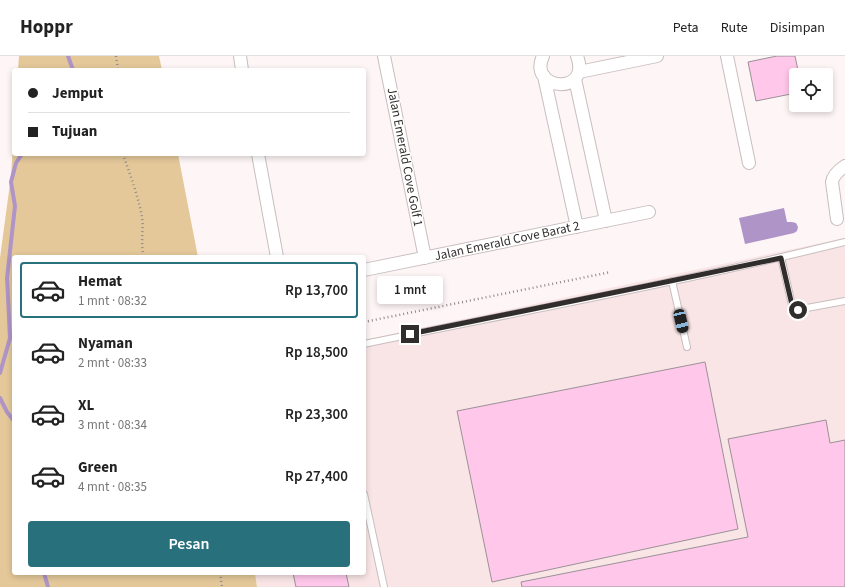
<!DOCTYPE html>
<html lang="id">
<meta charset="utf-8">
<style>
:root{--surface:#fff;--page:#f2f2f2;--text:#222;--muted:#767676;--line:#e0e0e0;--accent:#28707b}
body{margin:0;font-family:"Source Sans 3",sans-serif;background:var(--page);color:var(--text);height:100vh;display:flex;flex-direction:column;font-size:15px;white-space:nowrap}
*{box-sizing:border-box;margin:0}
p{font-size:13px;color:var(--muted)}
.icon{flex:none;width:22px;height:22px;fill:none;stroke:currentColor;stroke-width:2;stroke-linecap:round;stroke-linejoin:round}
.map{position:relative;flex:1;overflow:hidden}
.sheet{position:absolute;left:12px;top:199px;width:354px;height:320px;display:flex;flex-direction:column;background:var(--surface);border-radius:4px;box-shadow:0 2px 6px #0003}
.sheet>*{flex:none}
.banner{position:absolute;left:12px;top:12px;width:354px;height:88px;border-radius:4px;box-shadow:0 2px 6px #0003;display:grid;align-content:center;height:88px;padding:0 16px;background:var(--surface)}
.tools{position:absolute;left:789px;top:12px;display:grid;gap:8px}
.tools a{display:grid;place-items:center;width:44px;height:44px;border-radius:4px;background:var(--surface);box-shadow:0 2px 6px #0003;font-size:20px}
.end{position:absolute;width:18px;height:18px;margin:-9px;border:5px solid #312d2d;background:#fff;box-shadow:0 0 0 2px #fff}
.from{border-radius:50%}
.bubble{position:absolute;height:28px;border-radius:4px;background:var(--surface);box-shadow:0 2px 6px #0003;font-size:13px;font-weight:600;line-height:28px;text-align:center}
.car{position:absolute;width:12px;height:24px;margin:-12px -6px;border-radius:5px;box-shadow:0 0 3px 1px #0007;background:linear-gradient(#222 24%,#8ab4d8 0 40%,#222 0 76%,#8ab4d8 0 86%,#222 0)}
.banner b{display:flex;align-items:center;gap:14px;height:38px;font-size:15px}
.banner b+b{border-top:1px solid var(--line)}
.banner i{width:10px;height:10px;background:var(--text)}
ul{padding:7px 0 0;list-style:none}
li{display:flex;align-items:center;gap:12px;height:56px;margin:0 8px 6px;padding:0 8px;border:2px solid transparent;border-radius:4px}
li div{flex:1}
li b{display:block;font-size:15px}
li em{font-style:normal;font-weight:600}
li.current{border-color:var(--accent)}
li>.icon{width:36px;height:36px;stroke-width:1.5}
.action{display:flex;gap:8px;margin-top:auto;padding:8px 16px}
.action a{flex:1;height:46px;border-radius:4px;background:var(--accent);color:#fff;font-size:16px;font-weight:600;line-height:46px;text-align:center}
header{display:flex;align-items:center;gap:24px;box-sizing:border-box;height:56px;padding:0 20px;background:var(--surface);border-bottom:1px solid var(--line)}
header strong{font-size:19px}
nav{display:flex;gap:22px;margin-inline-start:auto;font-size:14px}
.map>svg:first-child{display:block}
.built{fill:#f9e5e6}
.green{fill:#e4c89a}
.water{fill:#af94c7}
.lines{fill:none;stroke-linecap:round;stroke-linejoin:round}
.stream{stroke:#af94c7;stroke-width:4}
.building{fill:#ffc7ea;stroke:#9a9196}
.service-casing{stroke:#c9bebf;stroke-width:8}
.minor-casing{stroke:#c9bebf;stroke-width:14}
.path{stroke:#918a8b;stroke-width:2.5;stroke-dasharray:1 3;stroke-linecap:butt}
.service{stroke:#fff;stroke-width:6}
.minor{stroke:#fff;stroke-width:12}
.route{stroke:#312d2d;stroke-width:5}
.labels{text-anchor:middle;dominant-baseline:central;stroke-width:3;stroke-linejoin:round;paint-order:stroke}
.street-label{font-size:13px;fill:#312d2d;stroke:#fff}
</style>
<header>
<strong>Hoppr</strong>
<nav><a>Peta</a><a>Rute</a><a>Disimpan</a></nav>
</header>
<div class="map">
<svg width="845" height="531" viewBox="0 0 845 531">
<rect width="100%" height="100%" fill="#fef5f6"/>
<path class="built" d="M845,182V531H257L255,517H364V284Z"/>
<path class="green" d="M19,0H159L162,14H18Z
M14,74V98H178L198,201H14V517H255L257,531H0V202L11,120Z"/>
<path class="water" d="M784,152L787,166H792L796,167L798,171L797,175L794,177L745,188L739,162Z"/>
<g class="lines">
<path class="stream" d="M68,0L73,14
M0,317L10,282L7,222L15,150L11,126L16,107L22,98
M0,342L7,356L14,365
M44,517L48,531"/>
</g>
<path class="building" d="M777,0H795L799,19H796V37L756,45L748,6Z
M705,306L738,473L492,526L457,355Z
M826,364L830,387L845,384V531H522L521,526L748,481L728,383Z
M293,517H346L349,531H296Z"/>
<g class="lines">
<defs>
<path id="service" d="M781,201L792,249L796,254L845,245
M672,225L687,291
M364,288C525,255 686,225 845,186
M364,438L384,531"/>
<path id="minor" d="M240,0L242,14
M384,0L425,202
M543,0C527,35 592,40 577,0
M727,0L749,107
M579,16L657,0
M544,20L577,171
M575,23L606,165
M258,98L277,201
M837,163L832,126C833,119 839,114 845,110
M364,214L649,156"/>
</defs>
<use href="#service" class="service-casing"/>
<use href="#minor" class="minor-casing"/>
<path class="path" d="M116,0L118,14
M123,98C130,119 138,139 142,161C144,174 140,188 144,201
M364,266L611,216
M220,517L222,531"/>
<use href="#service" class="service"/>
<use href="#minor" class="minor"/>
</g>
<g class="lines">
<path class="route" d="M410,278L656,228L781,202L792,249L795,253L798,254"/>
</g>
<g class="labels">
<g class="street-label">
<text transform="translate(405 101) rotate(79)">Jalan Emerald Cove Golf 1</text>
<text transform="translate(507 185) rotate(-12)">Jalan Emerald Cove Barat 2</text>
</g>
</g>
</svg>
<div class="tools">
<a><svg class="icon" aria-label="locate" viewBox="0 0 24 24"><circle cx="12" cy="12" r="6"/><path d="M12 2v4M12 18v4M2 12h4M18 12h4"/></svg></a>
</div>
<i class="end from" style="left:798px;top:254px"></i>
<i class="end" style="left:410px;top:278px"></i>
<div class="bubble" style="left:377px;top:220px;width:66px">1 mnt</div>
<i class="car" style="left:681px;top:265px;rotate:167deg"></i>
<div class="banner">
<b><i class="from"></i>Jemput</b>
<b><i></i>Tujuan</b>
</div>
<section class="sheet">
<ul>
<li class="current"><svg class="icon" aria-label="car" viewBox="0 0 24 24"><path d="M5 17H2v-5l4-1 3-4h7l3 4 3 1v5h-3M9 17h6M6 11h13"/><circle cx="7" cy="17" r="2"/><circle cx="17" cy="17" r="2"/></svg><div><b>Hemat</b><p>1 mnt · 08:32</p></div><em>Rp 13,700</em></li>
<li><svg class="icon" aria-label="car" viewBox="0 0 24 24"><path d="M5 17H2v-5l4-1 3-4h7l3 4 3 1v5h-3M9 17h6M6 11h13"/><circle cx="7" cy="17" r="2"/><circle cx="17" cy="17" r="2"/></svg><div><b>Nyaman</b><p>2 mnt · 08:33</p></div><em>Rp 18,500</em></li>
<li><svg class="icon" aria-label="car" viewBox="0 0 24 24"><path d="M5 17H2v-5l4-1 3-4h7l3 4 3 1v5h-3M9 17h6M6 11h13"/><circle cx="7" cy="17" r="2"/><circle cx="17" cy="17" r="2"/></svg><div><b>XL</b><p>3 mnt · 08:34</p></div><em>Rp 23,300</em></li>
<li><svg class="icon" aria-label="car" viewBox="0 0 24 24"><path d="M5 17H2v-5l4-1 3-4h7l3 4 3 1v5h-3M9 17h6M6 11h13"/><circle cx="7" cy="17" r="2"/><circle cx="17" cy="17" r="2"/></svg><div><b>Green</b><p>4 mnt · 08:35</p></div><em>Rp 27,400</em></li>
</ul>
<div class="action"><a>Pesan</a></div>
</section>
</div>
